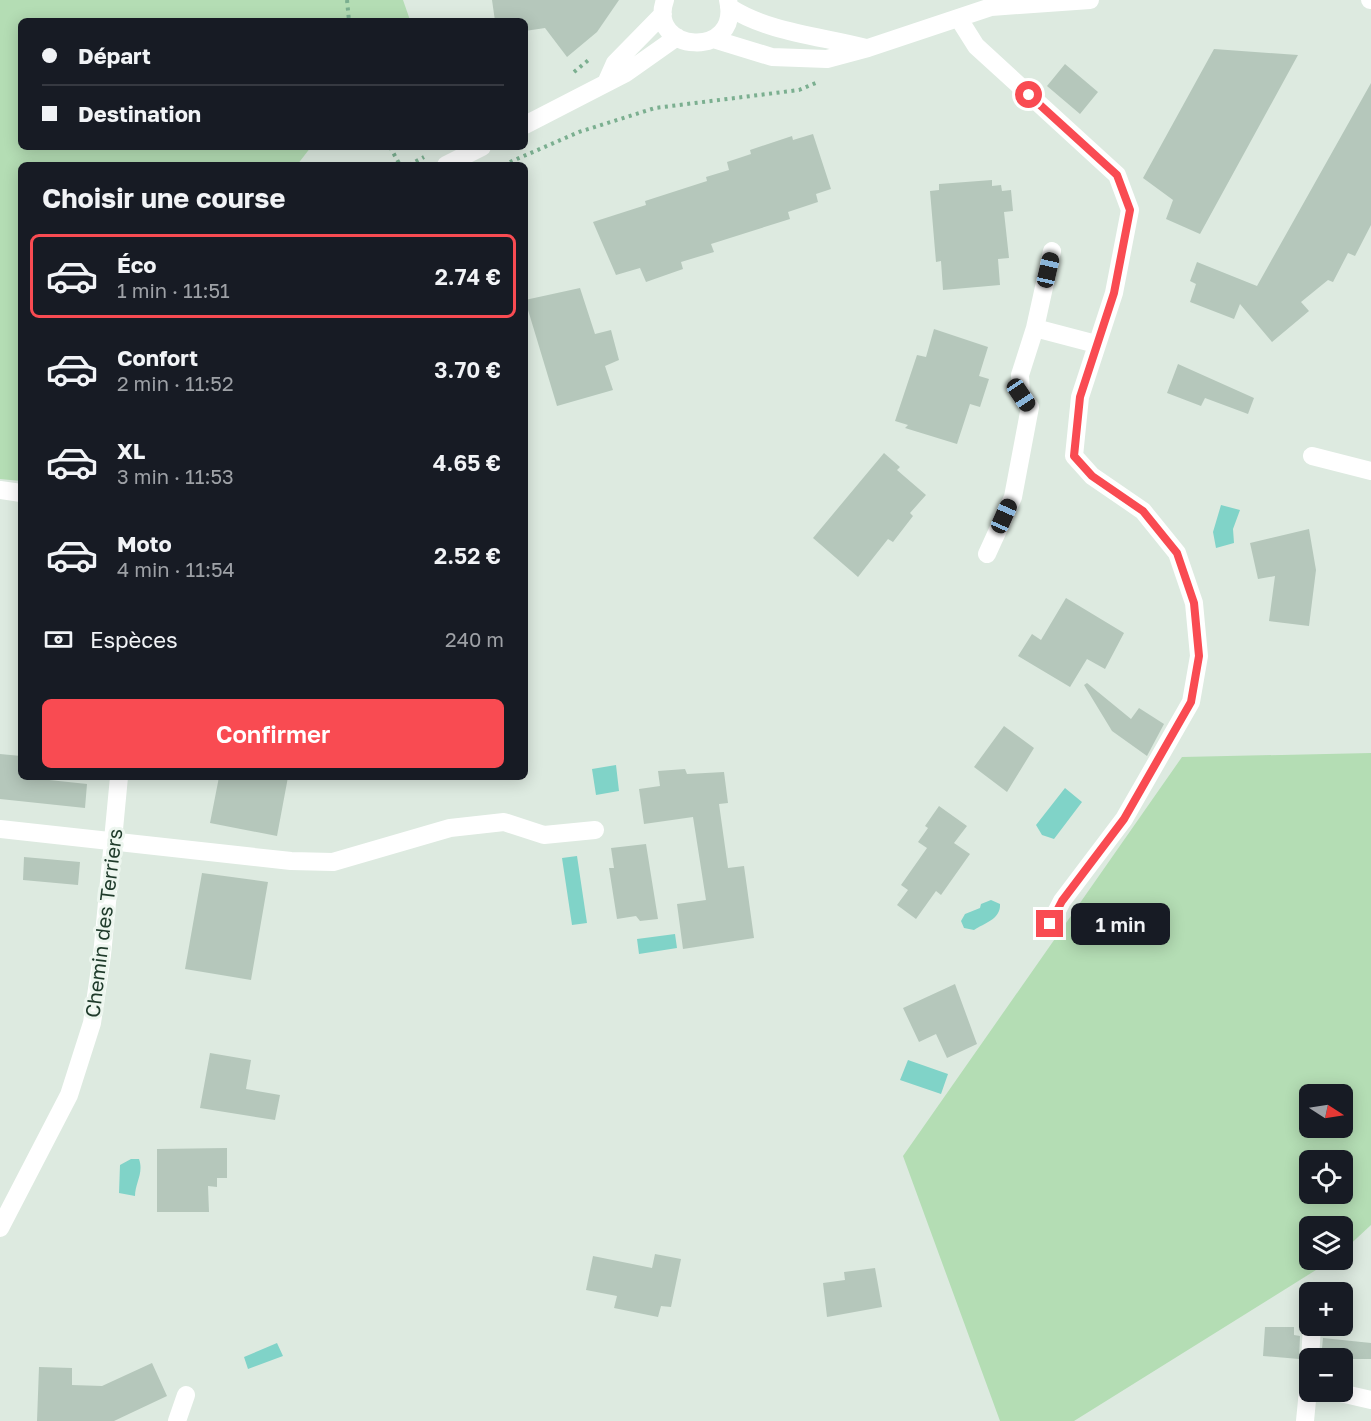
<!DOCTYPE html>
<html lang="fr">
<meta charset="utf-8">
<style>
:root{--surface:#171b24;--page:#20242c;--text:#f1f3f6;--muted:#9ea1a6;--line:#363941;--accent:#f94b52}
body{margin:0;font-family:"Golos Text",sans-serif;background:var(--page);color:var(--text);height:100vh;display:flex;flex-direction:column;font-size:22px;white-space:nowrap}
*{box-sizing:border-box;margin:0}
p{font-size:20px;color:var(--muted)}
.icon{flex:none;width:33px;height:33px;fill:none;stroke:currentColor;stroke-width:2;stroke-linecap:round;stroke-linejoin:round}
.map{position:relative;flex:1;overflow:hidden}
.details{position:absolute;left:18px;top:162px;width:510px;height:618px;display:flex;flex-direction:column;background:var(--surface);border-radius:9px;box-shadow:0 3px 15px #0003}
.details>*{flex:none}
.top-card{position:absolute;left:18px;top:18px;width:510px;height:132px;border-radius:9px;box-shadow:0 3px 15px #0003;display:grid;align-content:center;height:132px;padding:0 24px;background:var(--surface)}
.needle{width:39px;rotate:102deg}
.tools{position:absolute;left:1299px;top:1084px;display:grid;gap:12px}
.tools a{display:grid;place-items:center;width:54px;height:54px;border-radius:9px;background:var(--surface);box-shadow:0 3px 15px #0003;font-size:30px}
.end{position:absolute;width:27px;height:27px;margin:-14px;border:8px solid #f94b52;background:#fff;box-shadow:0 0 0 3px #fff}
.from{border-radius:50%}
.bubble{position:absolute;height:42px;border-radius:9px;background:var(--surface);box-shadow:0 3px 15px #0003;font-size:20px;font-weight:600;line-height:42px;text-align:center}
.car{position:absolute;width:18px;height:36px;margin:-18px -9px;border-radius:8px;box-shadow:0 0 4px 2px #0007;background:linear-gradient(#222 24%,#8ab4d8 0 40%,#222 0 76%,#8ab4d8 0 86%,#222 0)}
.top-card b{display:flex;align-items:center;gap:21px;height:57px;font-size:22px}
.top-card b+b{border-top:2px solid var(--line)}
.top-card i{width:15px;height:15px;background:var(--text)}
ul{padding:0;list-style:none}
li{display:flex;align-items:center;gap:18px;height:84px;margin:0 12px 9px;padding:0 12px;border:3px solid transparent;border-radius:9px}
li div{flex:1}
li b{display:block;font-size:22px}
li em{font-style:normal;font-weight:600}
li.selected{border-color:var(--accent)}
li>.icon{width:54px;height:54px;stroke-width:1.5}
h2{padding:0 24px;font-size:27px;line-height:72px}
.pay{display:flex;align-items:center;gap:15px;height:66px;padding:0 24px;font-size:22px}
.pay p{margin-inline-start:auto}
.button{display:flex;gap:12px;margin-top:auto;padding:12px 24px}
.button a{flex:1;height:69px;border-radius:9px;background:var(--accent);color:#fff;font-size:24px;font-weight:600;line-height:69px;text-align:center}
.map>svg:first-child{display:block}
.green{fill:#b4ddb4;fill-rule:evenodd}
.water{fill:#80d3c8}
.building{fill:#b5c7bb}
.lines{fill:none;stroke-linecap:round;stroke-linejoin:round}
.path{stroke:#7baf90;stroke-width:4;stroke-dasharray:3 4.5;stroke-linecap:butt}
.minor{stroke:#fff;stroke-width:18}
.route{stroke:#f94b52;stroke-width:8}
.labels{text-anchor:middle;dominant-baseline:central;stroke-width:6;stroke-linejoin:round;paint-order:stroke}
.street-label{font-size:20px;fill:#1e3a2a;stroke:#edf6ef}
</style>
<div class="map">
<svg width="1371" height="1421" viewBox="0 0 1371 1421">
<rect width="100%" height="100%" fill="#ddeae0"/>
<path class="green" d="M0,0H403L410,20L21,21V147H311L297,165H21V481L0,479Z
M1371,753V1225L1343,1251L1342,1227H1310V1260H1332L1074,1421H1000L903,1156L1182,757ZM1310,1095H1342V1128H1310ZM1310,1161H1342V1194H1310Z"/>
<path class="water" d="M1221,505L1240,510L1233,529L1234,543L1216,548L1213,532Z
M616,765L619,791L596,795L592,769Z
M1065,788L1082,802L1054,839L1042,835L1036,825Z
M577,856L587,923L572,925L562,858Z
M991,900L1000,904C1001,919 985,923 974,930L964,928L961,921L965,914L980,908L981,904Z
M675,934L677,948L639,954L637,939Z
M908,1060L948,1074L941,1094L900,1080Z
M131,1159H139C144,1173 135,1183 135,1196L119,1193L120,1165Z
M277,1343L283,1356L248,1369L244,1357Z"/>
<path class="building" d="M492,0H619L597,32L567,57L545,28L525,31V21H495Z
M1214,49L1298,55L1200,234L1166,219L1173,200L1143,178Z
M1065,64L1098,92L1080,114L1047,86Z
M1371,83V225L1355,256L1348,253L1333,282L1328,280L1301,302L1309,311L1272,342L1240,304L1234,319L1190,302L1196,284L1190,281L1197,262L1257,286Z
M813,134L831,189L816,194L818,202L788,212L790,219L711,244L714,252L681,262L683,269L646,282L640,268L616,275L593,222L646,205L645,201L707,181L706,177L729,170L727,162L751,154L750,150L792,136L793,140Z
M992,180V186L1001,185L1002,191L1011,190L1013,211L1004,212L1009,258L998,259L1000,285L943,290L941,261L936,262L930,191L939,190V184Z
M580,288L595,334L611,330L619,360L605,366L613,390L557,406L525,300Z
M934,329L988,347L979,376L989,379L980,407L970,404L957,444L905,428L908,425L895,421L917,355L926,357Z
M1178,364L1254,398L1248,414L1205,398L1201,406L1167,393Z
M884,453L900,467L897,470L926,495L910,513L913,516L893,542L888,539L858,577L813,538Z
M1309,529L1316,570L1309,626L1269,621L1275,576L1258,579L1250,543Z
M1066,598L1124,633L1105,669L1087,659L1070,687L1018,656L1032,634L1041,640Z
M1087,683L1131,719L1139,708L1164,724L1147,756L1112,731L1084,685Z
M1004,726L1034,748L1007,792L974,767Z
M0,754L21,756V777L87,784L85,808L0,799Z
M685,769L687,774L724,772L728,803L719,804L728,868L744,866L754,938L683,949L677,904L706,900L693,817L644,824L639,789L660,786L658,771Z
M219,777H288L277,836L210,823Z
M939,806L967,826L954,843L970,854L941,895L936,891L916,919L897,905L908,890L901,885L927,848L918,842L928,828L925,826Z
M646,844L658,919L640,921L636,916L617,919L609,868H614L611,848Z
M24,857L80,862L78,885L23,880Z
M202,873L268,882L251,980L185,969Z
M955,984L977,1044L947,1058L936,1034L919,1042L903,1008Z
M210,1053L251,1060L246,1089L280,1095L275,1120L200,1108Z
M227,1148V1178H217V1187L208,1186L209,1212H157V1149Z
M655,1254L681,1259L671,1307L661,1306L658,1317L614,1308L617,1296L586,1290L593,1256L652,1268Z
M875,1268L882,1307L827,1317L823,1283L845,1280L844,1272Z
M1265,1327H1294V1335L1300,1336L1299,1359L1263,1356Z
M1323,1338L1371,1343V1359H1321Z
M152,1363L167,1396L114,1421H37L39,1367L72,1368V1385L102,1386Z"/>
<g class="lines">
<path class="path" d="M347,0L349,21
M574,72L591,58
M390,147L400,165
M409,165L424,157
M503,165L579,132L655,108L799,90L818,82"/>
<path class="minor" d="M665,0C646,53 742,60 728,0
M1370,0H1371
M729,7C769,33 821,36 866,48
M959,19L976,46L1117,175L1130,210L1114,293L1080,397L1074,456L1092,476L1143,511L1177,553L1194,603L1199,656L1191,702L1124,819L1062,901L1050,924
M713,39L772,57L827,59L868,48L991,7L1090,0
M607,81L615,63L663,14
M525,125L626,73L677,37
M446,165L482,147
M1035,328L1096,344
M1312,456L1371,471
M0,490L21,493
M987,554L1013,497L1030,407L1021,395L1020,375L1035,328L1052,251
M0,829L291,861L333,862L450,828L504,822L544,835L595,830
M0,1228L69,1095L92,1023L102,955L119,777
M1310,1359L1312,1326
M1336,1392L1371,1400
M177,1421L186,1395
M1305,1421L1310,1369"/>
</g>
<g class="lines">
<path class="route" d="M1029,95L1117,175L1130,210L1114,293L1080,397L1074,456L1092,476L1143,511L1177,553L1194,603L1199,656L1191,702L1124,819L1062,901L1050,924"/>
</g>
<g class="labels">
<g class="street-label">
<text transform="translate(103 923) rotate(-83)">Chemin des Terriers</text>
</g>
</g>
</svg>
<div class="tools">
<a><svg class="needle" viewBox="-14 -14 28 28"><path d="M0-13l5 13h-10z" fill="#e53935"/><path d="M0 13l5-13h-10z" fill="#9ea1a6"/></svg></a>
<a><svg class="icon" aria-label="locate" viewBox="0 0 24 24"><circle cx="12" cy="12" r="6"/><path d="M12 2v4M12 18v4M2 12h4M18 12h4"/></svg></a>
<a><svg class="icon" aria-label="layers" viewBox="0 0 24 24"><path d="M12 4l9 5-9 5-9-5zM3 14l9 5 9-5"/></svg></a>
<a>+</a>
<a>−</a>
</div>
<i class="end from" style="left:1029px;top:95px"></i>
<i class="end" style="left:1050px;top:924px"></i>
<div class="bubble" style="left:1071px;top:903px;width:99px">1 min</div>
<i class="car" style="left:1048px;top:270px;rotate:13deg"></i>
<i class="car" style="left:1021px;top:395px;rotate:146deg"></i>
<i class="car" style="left:1004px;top:516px;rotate:24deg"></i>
<div class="top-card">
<b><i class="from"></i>Départ</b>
<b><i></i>Destination</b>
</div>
<section class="details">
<h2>Choisir une course</h2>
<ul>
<li class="selected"><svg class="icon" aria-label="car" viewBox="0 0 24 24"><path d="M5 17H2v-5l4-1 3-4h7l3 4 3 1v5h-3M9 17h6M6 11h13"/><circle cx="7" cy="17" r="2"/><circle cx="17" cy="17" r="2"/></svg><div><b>Éco</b><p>1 min · 11:51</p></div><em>2.74 €</em></li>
<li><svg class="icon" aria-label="car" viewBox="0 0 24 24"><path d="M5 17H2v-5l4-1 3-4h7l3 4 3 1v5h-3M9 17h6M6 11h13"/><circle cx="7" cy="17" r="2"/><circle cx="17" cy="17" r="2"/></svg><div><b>Confort</b><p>2 min · 11:52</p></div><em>3.70 €</em></li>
<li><svg class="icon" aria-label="car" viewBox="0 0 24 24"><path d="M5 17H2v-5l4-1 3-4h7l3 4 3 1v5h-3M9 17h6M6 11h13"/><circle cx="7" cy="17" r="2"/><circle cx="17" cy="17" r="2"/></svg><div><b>XL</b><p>3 min · 11:53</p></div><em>4.65 €</em></li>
<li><svg class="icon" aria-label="car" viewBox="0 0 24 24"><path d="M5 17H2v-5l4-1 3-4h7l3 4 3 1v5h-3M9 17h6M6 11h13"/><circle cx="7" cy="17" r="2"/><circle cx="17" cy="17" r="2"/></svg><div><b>Moto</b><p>4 min · 11:54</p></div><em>2.52 €</em></li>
</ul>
<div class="pay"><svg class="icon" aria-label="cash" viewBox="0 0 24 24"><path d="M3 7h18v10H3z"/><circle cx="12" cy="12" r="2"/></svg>Espèces<p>240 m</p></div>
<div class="button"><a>Confirmer</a></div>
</section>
</div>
